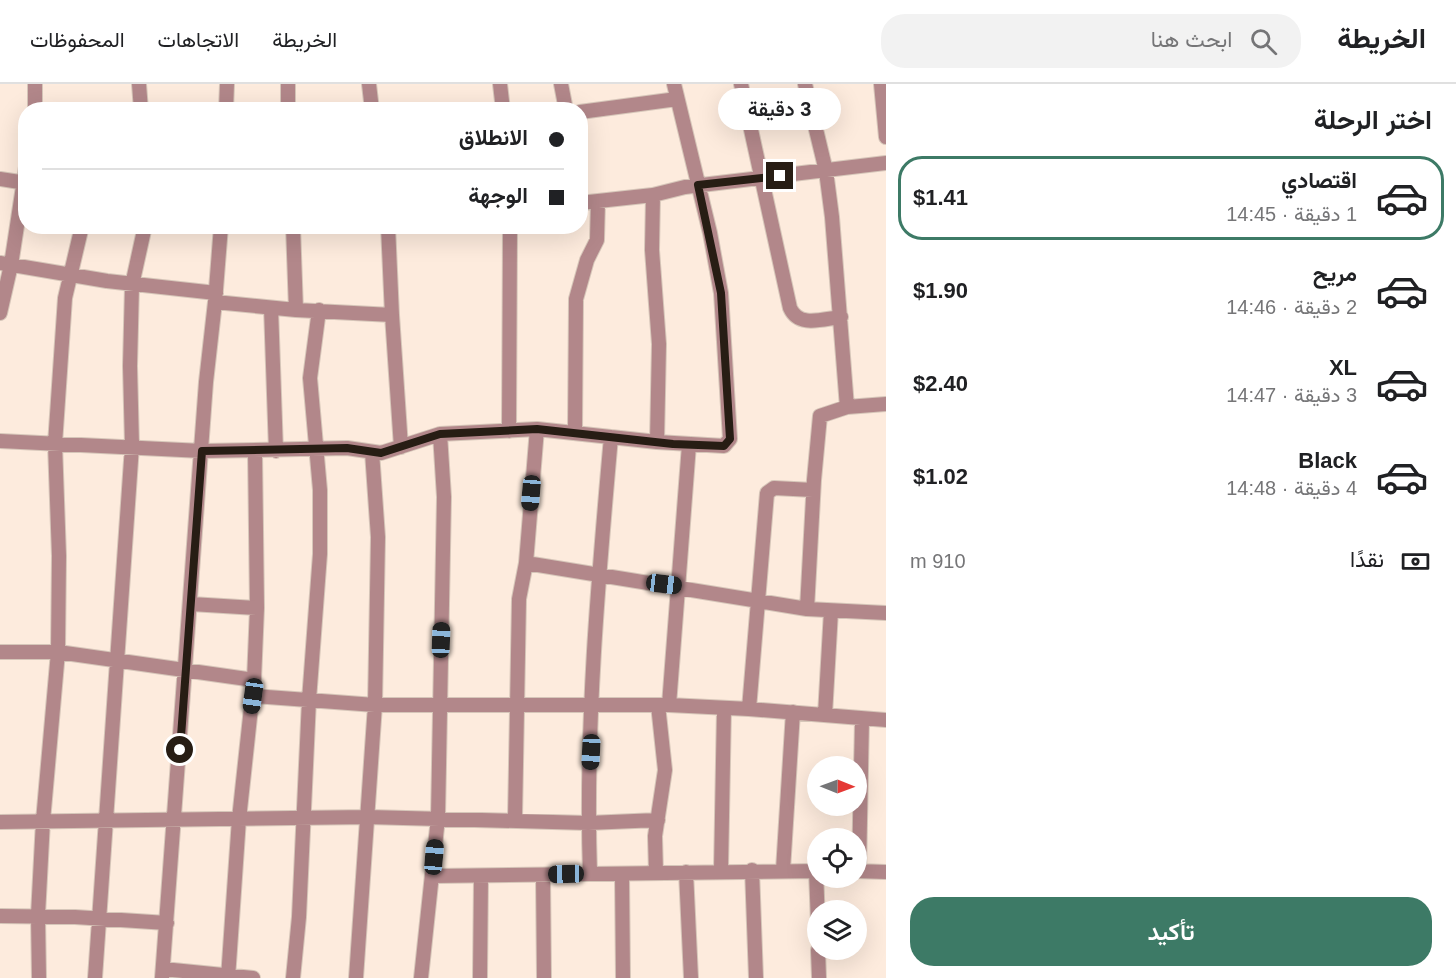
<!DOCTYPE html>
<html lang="ar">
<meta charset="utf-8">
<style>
:root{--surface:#fff;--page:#f2f2f2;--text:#202124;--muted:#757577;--line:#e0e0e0;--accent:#3d7a66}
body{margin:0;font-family:Helvetica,Vazirmatn,sans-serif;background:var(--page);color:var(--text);direction:rtl;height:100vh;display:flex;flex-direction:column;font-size:22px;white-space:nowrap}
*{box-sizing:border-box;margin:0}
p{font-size:20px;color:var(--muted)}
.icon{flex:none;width:33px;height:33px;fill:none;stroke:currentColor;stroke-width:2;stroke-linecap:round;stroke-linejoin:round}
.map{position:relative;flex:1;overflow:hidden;direction:ltr}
.side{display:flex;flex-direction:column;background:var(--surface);width:570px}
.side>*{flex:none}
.guide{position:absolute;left:18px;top:18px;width:570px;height:132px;border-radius:24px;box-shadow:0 6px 24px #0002;direction:rtl;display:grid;align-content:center;height:132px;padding:0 24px;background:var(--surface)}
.needle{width:39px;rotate:91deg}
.buttons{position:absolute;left:807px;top:672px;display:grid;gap:12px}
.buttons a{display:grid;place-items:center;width:60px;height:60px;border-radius:50%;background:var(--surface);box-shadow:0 6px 24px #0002;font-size:30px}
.end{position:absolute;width:27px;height:27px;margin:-14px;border:8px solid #271d14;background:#fff;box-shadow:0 0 0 3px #fff}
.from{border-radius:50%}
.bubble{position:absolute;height:42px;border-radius:21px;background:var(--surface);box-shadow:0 6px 24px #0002;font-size:20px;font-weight:600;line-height:42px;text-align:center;direction:rtl}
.car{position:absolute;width:18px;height:36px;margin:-18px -9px;border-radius:8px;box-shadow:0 0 4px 2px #0007;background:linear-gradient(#222 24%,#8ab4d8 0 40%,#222 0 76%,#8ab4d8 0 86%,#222 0)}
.guide b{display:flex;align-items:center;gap:21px;height:57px;font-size:22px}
.guide b+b{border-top:2px solid var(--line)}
.guide i{width:15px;height:15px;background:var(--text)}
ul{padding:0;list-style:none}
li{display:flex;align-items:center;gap:18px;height:84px;margin:0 12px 9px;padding:0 12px;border:3px solid transparent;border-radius:24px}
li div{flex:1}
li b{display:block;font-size:22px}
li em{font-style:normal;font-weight:600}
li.active{border-color:var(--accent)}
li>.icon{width:54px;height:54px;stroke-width:1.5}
h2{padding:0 24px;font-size:27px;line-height:72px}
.pay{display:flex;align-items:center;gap:15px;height:66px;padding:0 24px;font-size:22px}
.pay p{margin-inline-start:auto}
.cta{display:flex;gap:12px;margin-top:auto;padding:12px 24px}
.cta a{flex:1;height:69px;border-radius:24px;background:var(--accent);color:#fff;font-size:24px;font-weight:600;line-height:69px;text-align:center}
header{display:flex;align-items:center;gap:36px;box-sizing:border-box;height:84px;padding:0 30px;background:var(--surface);border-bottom:2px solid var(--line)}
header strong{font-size:28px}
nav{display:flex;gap:33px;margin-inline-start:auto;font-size:21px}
.search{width:420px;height:54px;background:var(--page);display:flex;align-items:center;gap:15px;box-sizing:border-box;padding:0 21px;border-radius:24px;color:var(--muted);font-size:22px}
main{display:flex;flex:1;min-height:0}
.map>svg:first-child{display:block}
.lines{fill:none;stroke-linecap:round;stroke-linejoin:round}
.minor-casing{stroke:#d6c6b9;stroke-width:16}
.minor{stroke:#b2878a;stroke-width:14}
.route{stroke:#271d14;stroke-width:8}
</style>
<header>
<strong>الخريطة</strong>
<div class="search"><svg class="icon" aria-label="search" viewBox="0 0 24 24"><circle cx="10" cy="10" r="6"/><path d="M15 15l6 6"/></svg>ابحث هنا</div>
<nav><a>الخريطة</a><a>الاتجاهات</a><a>المحفوظات</a></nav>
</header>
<main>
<section class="side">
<h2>اختر الرحلة</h2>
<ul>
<li class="active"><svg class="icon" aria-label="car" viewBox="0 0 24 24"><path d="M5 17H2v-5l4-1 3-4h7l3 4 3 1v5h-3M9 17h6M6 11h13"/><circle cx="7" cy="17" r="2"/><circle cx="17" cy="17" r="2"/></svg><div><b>اقتصادي</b><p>1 دقيقة · 14:45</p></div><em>$1.41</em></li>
<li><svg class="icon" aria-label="car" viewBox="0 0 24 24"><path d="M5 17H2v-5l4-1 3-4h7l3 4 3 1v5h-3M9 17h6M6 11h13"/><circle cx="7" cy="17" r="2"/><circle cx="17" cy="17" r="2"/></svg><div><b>مريح</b><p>2 دقيقة · 14:46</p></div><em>$1.90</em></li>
<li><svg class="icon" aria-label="car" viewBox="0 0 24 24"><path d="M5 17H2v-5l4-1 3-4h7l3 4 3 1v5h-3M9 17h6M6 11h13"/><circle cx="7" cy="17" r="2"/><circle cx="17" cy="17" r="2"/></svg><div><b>XL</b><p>3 دقيقة · 14:47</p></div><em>$2.40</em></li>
<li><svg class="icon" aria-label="car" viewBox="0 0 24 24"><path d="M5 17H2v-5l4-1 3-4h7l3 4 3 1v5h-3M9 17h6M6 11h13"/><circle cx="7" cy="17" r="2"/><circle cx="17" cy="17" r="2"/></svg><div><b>Black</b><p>4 دقيقة · 14:48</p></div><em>$1.02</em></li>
</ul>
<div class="pay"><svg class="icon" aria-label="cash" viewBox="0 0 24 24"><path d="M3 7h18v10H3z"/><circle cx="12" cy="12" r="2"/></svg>نقدًا<p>910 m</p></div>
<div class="cta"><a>تأكيد</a></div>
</section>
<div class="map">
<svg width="886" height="894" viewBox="0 0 886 894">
<rect width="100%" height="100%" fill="#fdebdd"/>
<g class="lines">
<defs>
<path id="minor" d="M139,0L141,26
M288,0V26
M369,0L372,26
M500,0L503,26
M561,0L566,26
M741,0L790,224C799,244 822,235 841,233
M805,0L826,87L832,133L847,323
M881,0L886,53
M35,26V0
M226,26L227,0
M580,28L677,15
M0,95L26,99
M580,119L653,111
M388,142L392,231
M0,179L107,197L216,209
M215,218L221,142
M271,224L276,367
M296,226L392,231L401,363
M0,229L11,181L26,83
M509,347L510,142
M575,348L576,215L587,176L597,156L598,117
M0,357L202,367L347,364L381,369L440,350L537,345L657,358L724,362L730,355L721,209L710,149L674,0
M657,358L659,260L652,166L653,111L685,103L886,79
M526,479L807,525L886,529
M191,520L257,524
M807,525L814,396L820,332L847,323L886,320
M0,568H58L254,596
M253,612L375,621H669L749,625L886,636
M669,621L689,361
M749,625L767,409L774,404L813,406
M825,631L831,527
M515,735L519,515L526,479L537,345
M0,738L368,733L588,739L658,736
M721,786L724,624
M752,786L756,894
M783,786L793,628
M816,787L818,839
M856,787L886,788
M859,787L862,635
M686,788L691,894
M656,789L655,752L665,686L658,621
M590,790C585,645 598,498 611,353
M622,790L623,894
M543,791L544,894
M433,792L818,787
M0,832L75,833L167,839
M818,866L819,894
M163,885L253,894
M39,894L38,831L43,737L58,568L59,472L55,360L65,214L82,142
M95,894L132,362L130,282L132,201L145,142
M162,894L206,298L215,218L296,226L293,142
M228,894L239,735L254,596L257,524L255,367
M293,894L299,833L309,616L320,470V406L310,294L319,226
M356,894L375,621L378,453L372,368
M421,894L438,734L444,413L440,350
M480,894L481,792"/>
</defs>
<use href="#minor" class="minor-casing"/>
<use href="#minor" class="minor"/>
</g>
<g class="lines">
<path class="route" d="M180,666L202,367L347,364L381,369L440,350L537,345L673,360L724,362L730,355L721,209L698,101L780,92"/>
</g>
</svg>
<div class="buttons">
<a><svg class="needle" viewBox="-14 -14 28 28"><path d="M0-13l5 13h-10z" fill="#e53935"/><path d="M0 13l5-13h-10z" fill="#757577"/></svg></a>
<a><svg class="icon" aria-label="locate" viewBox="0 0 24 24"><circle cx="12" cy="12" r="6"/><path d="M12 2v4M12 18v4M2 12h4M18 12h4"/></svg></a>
<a><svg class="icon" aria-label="layers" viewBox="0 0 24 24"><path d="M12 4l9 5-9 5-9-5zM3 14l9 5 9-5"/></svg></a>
</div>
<i class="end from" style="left:180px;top:666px"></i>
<i class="end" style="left:780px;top:92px"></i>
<div class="bubble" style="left:718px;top:4px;width:123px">3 دقيقة</div>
<i class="car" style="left:531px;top:409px;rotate:185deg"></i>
<i class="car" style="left:664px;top:500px;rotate:97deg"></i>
<i class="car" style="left:441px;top:556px;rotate:2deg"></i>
<i class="car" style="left:253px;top:612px;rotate:188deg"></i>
<i class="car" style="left:591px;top:668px;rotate:183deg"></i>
<i class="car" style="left:434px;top:773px;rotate:5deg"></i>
<i class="car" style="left:566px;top:790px;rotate:269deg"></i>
<div class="guide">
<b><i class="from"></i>الانطلاق</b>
<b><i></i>الوجهة</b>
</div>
</div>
</main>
